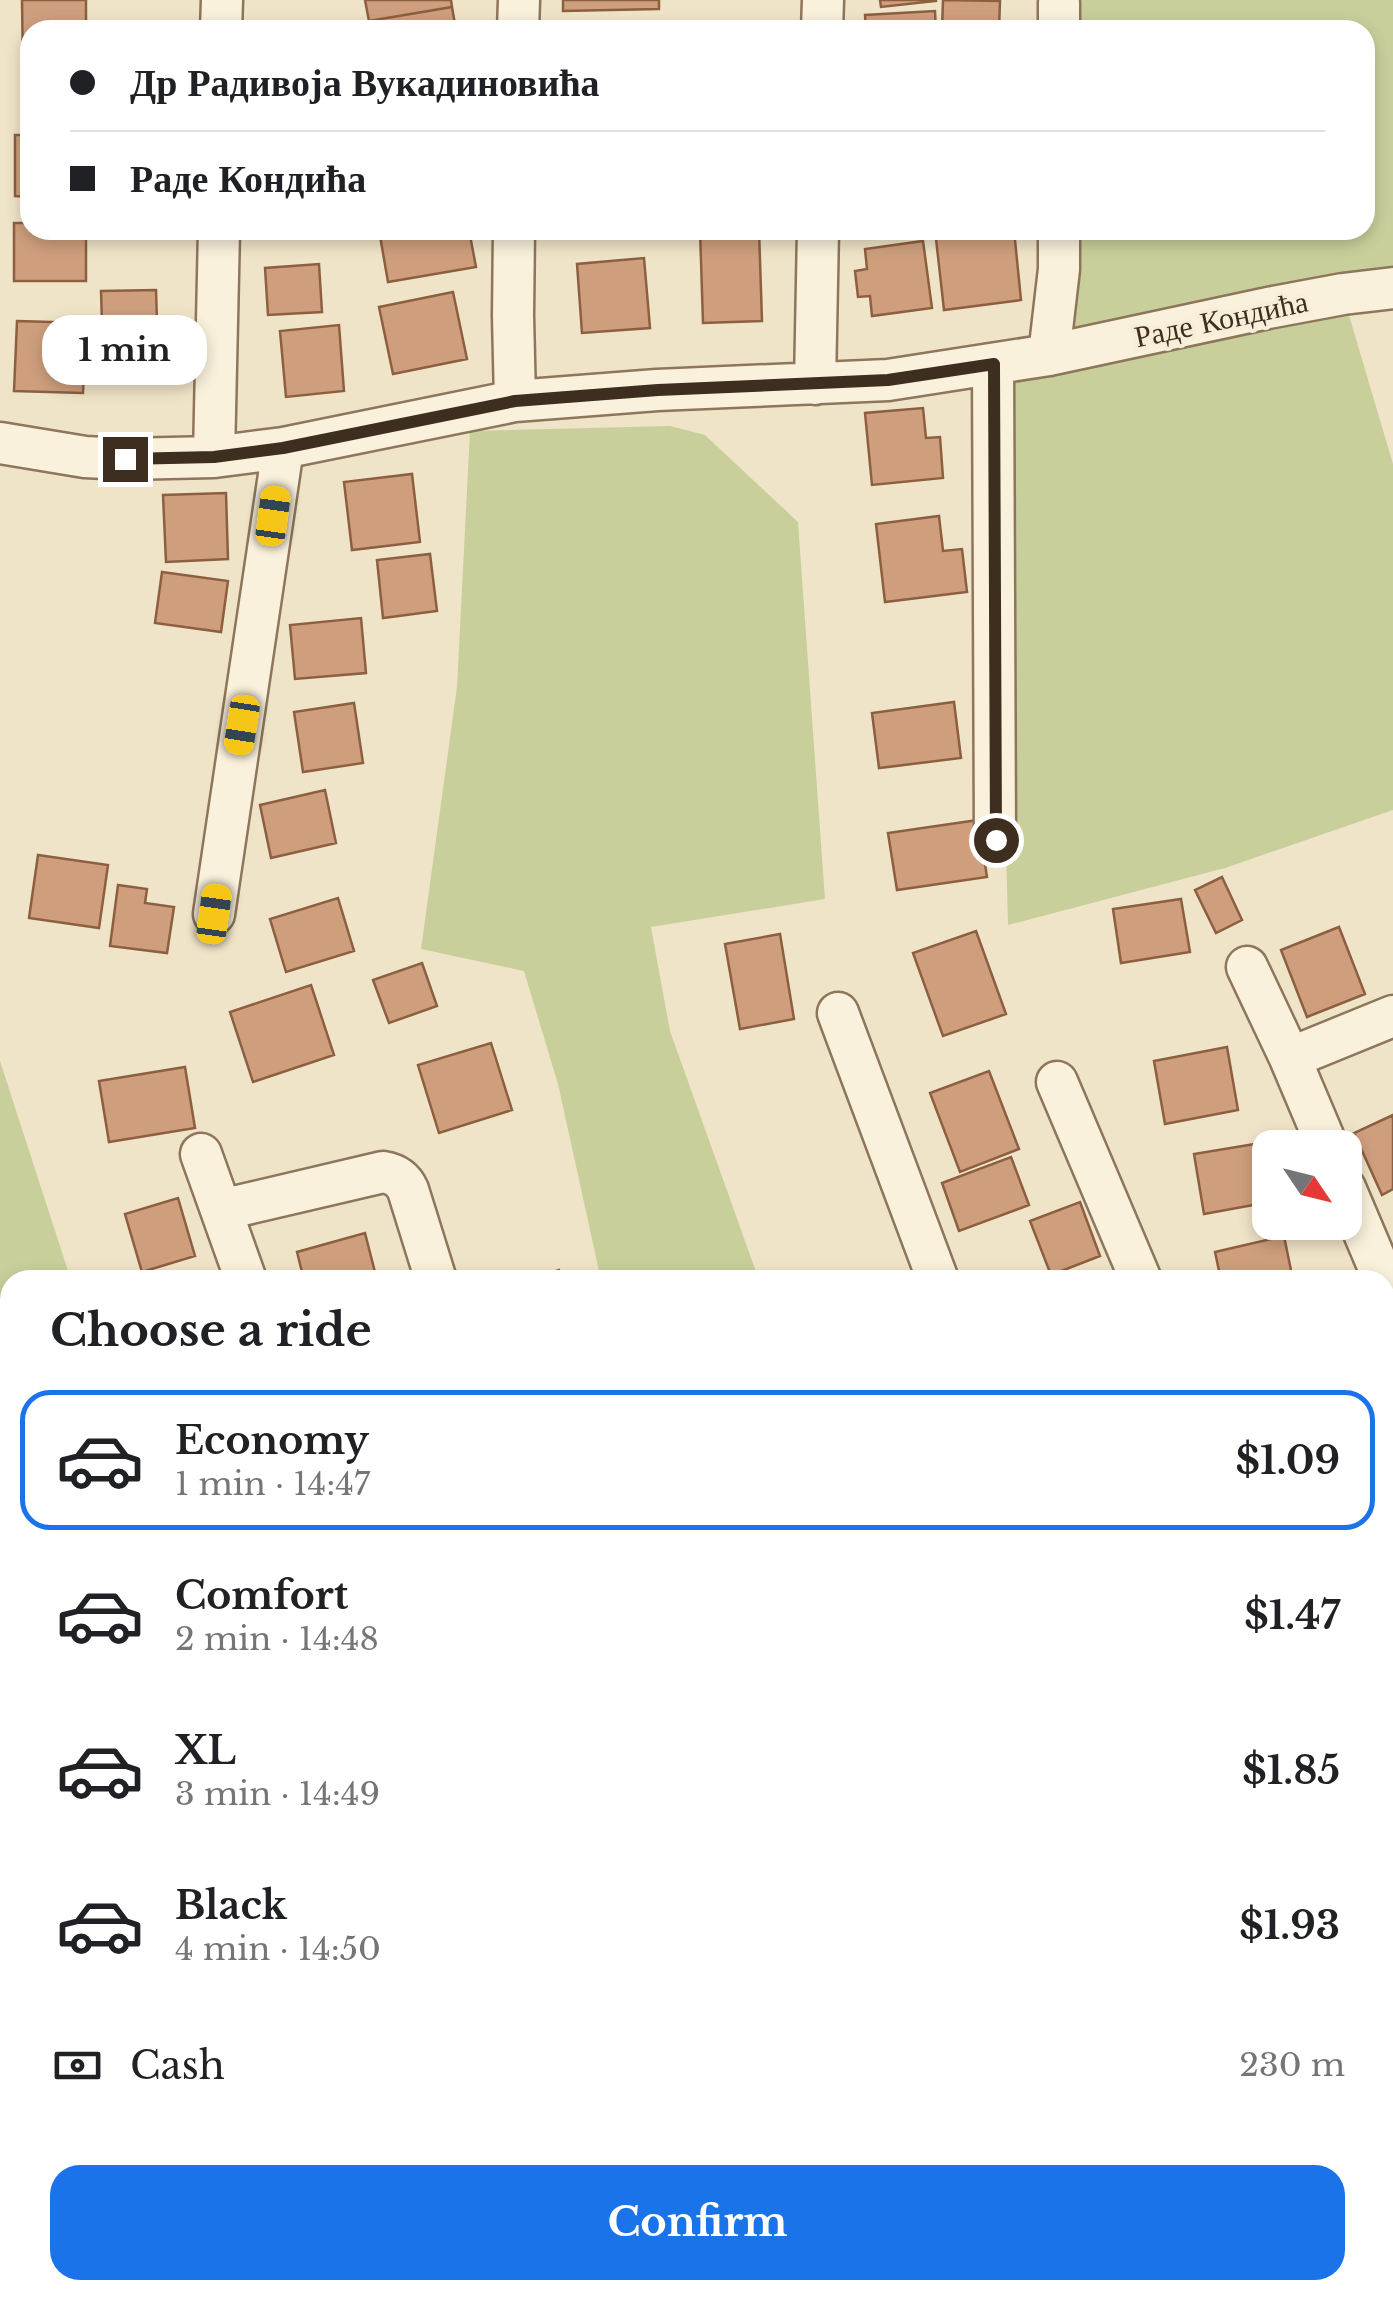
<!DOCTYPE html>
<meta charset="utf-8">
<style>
:root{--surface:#fff;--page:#f2f2f2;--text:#202124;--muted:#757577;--line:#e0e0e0;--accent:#1a73e8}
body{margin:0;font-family:"Libre Baskerville",serif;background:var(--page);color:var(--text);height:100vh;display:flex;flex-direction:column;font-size:38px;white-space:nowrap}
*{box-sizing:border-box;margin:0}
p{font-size:32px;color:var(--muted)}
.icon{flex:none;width:55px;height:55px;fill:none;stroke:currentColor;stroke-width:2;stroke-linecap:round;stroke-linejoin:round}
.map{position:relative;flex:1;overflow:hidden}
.sheet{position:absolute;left:0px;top:1270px;width:1395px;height:1030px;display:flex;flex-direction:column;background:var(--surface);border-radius:30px 30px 0 0;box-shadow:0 5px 15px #0003}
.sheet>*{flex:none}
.top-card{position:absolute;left:20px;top:20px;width:1355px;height:220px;border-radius:30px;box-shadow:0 5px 15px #0003;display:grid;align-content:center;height:220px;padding:0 50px;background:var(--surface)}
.needle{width:65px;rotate:125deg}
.buttons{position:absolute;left:1252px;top:1130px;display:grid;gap:20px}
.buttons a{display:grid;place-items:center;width:110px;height:110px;border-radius:20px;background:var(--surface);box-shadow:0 5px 15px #0003;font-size:50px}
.end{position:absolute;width:45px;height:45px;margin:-22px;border:12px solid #3d2e20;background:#fff;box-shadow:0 0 0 5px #fff}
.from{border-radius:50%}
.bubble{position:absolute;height:70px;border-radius:30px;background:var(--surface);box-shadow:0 5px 15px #0003;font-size:32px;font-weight:700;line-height:70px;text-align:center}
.car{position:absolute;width:30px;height:60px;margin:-30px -15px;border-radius:12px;box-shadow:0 0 8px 2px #0007;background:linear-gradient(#f5c518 24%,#345 0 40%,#f5c518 0 76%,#345 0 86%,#f5c518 0)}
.top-card b{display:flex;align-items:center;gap:35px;height:95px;font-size:38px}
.top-card b+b{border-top:2px solid var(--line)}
.top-card i{width:25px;height:25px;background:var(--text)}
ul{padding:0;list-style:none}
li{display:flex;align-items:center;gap:30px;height:140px;margin:0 20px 15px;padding:0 30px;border:5px solid transparent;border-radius:30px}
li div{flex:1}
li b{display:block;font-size:38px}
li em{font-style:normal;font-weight:700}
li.on{border-color:var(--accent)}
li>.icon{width:90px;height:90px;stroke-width:1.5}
h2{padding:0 50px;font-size:45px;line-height:120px}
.pay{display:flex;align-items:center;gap:25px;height:110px;padding:0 50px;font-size:38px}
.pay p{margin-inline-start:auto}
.cta{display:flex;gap:20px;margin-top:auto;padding:20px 50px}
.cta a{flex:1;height:115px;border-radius:30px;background:var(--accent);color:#fff;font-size:40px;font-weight:700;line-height:115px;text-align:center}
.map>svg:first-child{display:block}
.farmland{fill:#e6deb5}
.green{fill:#c9cf9b}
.building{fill:#cf9f7d;stroke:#8d5f41;stroke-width:2.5}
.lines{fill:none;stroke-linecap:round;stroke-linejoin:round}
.minor-casing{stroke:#8d765c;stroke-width:45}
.minor{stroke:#faf1dc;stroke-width:40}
.route{stroke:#3d2e20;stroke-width:12}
.labels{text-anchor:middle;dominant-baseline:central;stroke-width:8;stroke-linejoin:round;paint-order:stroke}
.street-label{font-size:30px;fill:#3d2e20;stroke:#f7eed8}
</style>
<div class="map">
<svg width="1393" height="2300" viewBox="0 0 1393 2300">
<rect width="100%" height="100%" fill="#f0e4c8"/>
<path class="farmland" d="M1393,2026V2300H1246L1241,2290H1385V2031Z"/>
<path class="green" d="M1068,0H1393V286L1343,295L1393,464V810L1225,868L1008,925L993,365L1049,353L1056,230H1365V30H1066Z
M670,426L705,435L798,522L825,899L651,927L670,1031L759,1280H601L558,1084L524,971L421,949L457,687L470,431Z
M0,1061L71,1280H10V1567L0,1539Z
M171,2290H483L486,2300H171Z
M1078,2290H1241L1246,2300H1083Z"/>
<path class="building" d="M22,0H86V30H30V69H23Z
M365,0H451L452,7L369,21Z
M563,0H659V9L563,11Z
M880,0H936V1L881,7Z
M943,0L1000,1L999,30H942Z
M452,7L456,30H371L369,21Z
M935,11L936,30H866L865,15Z
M293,25V30H246V27Z
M15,135H30V197L15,196Z
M14,223H30V230H86V281H14Z
M379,230H469L476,267L388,282Z
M700,230H759L762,321L703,323Z
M935,230H1014L1021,300L944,310Z
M923,241L932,308L872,316L870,296L858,297L855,271L867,269L865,249Z
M644,258L650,328L582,333L577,264Z
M319,264L322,312L268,315L265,268Z
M156,290L158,353L103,355L101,291Z
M453,292L467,359L393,374L379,307Z
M17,321L86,323L83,393L14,391Z
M339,325L344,391L286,397L280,331Z
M923,408L926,438L940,437L943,478L872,485L865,413Z
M412,474L420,542L352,550L344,482Z
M226,493L228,559L166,562L163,495Z
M939,516L943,551L962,549L967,592L885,602L876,524Z
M430,554L437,611L383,618L377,560Z
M162,572L228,581L221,632L155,623Z
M361,618L366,673L295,679L290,625Z
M954,702L961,758L879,768L872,713Z
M354,703L363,763L303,772L294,712Z
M325,790L336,843L271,858L260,805Z
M978,820L987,877L897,890L888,833Z
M38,855L108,865L99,928L29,918Z
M1222,877L1242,920L1216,933L1195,890Z
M118,885L147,889L145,903L174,907L167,953L110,946Z
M338,898L354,951L286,972L270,919Z
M1181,899L1190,952L1121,963L1113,909Z
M1339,927L1365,994L1307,1017L1281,950Z
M976,931L1006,1014L943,1036L913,953Z
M780,934L794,1019L740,1029L725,944Z
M422,963L437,1006L389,1023L373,980Z
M311,985L334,1055L253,1082L230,1012Z
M491,1043L512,1110L439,1133L418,1065Z
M1227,1047L1238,1110L1165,1124L1154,1061Z
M185,1067L195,1128L109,1142L99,1081Z
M989,1071L1019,1149L960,1172L930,1093Z
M1393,1115V1189L1382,1195L1354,1133Z
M1267,1142L1270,1162V1202L1204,1214L1194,1154Z
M1011,1157L1029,1205L959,1231L942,1183Z
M178,1198L195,1256L142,1272L125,1214Z
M1080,1202L1100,1256L1051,1275L1030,1221Z
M365,1233L377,1280H304L297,1252Z
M1284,1236L1293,1280H1221L1215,1252Z
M559,1270L562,1280H527Z
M1393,1533V1607L1385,1612V1538Z
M0,1593L10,1594V1670H0Z
M1393,1785V1839L1385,1824V1790Z
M0,1889H10V1946H0Z
M37,2290H165V2300H37Z
M719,2290H765L769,2300H723Z
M766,2290H841L844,2300H770Z
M1000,2290H1066L1070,2300H1005Z"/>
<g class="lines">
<defs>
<path id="minor" d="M221,30L222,0
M518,30L519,0
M822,30L823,0
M1059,30V3
M514,230L513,316L515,401
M1049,355L1059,269V230
M993,365L995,840
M815,384L818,230
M0,443L85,457L125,459L214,457L283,448L515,401L657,390L888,380L1049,355L1268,308L1343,294L1393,288
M214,457L219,230
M214,914L283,448
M1247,967L1290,1058L1328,1148
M838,1013L938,1280
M1290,1058L1393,1016
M1057,1082L1141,1280
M201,1154L246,1280
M1345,1188L1384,1280
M221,1210L383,1172C395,1174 403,1179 408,1190L436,1280
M1385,1431L1393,1428
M0,1723H10"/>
</defs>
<use href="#minor" class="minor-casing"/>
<use href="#minor" class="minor"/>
</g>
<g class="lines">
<path class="route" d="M125,459L214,457L283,448L515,401L658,390L888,380L994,364L996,840"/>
</g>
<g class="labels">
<g class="street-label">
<text transform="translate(1221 319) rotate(-12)">Раде Кондића</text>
</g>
</g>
</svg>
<div class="buttons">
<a><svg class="needle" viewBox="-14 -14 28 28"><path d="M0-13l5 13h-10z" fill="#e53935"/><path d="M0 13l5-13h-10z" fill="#757577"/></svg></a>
</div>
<i class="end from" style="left:996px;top:840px"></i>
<i class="end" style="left:125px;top:459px"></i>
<div class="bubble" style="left:42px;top:315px;width:165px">1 min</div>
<i class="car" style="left:273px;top:516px;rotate:8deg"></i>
<i class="car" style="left:242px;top:725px;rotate:189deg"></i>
<i class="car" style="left:214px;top:914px;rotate:8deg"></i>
<div class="top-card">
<b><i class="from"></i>Др Радивоја Вукадиновића</b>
<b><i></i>Раде Кондића</b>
</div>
<section class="sheet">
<h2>Choose a ride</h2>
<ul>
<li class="on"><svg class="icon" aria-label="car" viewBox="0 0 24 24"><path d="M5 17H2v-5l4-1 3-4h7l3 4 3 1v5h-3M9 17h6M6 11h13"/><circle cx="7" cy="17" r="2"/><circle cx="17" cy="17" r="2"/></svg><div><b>Economy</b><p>1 min · 14:47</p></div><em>$1.09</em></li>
<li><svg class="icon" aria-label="car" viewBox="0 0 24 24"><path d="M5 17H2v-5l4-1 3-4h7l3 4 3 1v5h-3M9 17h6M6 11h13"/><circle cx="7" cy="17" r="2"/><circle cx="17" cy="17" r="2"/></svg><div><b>Comfort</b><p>2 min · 14:48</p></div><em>$1.47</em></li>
<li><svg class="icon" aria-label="car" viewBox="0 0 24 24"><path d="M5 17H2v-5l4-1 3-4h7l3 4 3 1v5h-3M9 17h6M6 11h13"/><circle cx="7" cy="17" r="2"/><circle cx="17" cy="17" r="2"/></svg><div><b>XL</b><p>3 min · 14:49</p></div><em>$1.85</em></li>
<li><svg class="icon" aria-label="car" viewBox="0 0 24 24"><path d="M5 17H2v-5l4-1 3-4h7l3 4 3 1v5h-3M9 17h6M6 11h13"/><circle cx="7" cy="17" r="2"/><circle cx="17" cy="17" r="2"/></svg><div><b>Black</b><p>4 min · 14:50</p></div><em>$1.93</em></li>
</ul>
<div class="pay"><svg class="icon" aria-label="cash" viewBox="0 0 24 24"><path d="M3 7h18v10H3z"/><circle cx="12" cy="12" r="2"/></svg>Cash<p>230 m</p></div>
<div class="cta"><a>Confirm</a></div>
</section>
</div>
